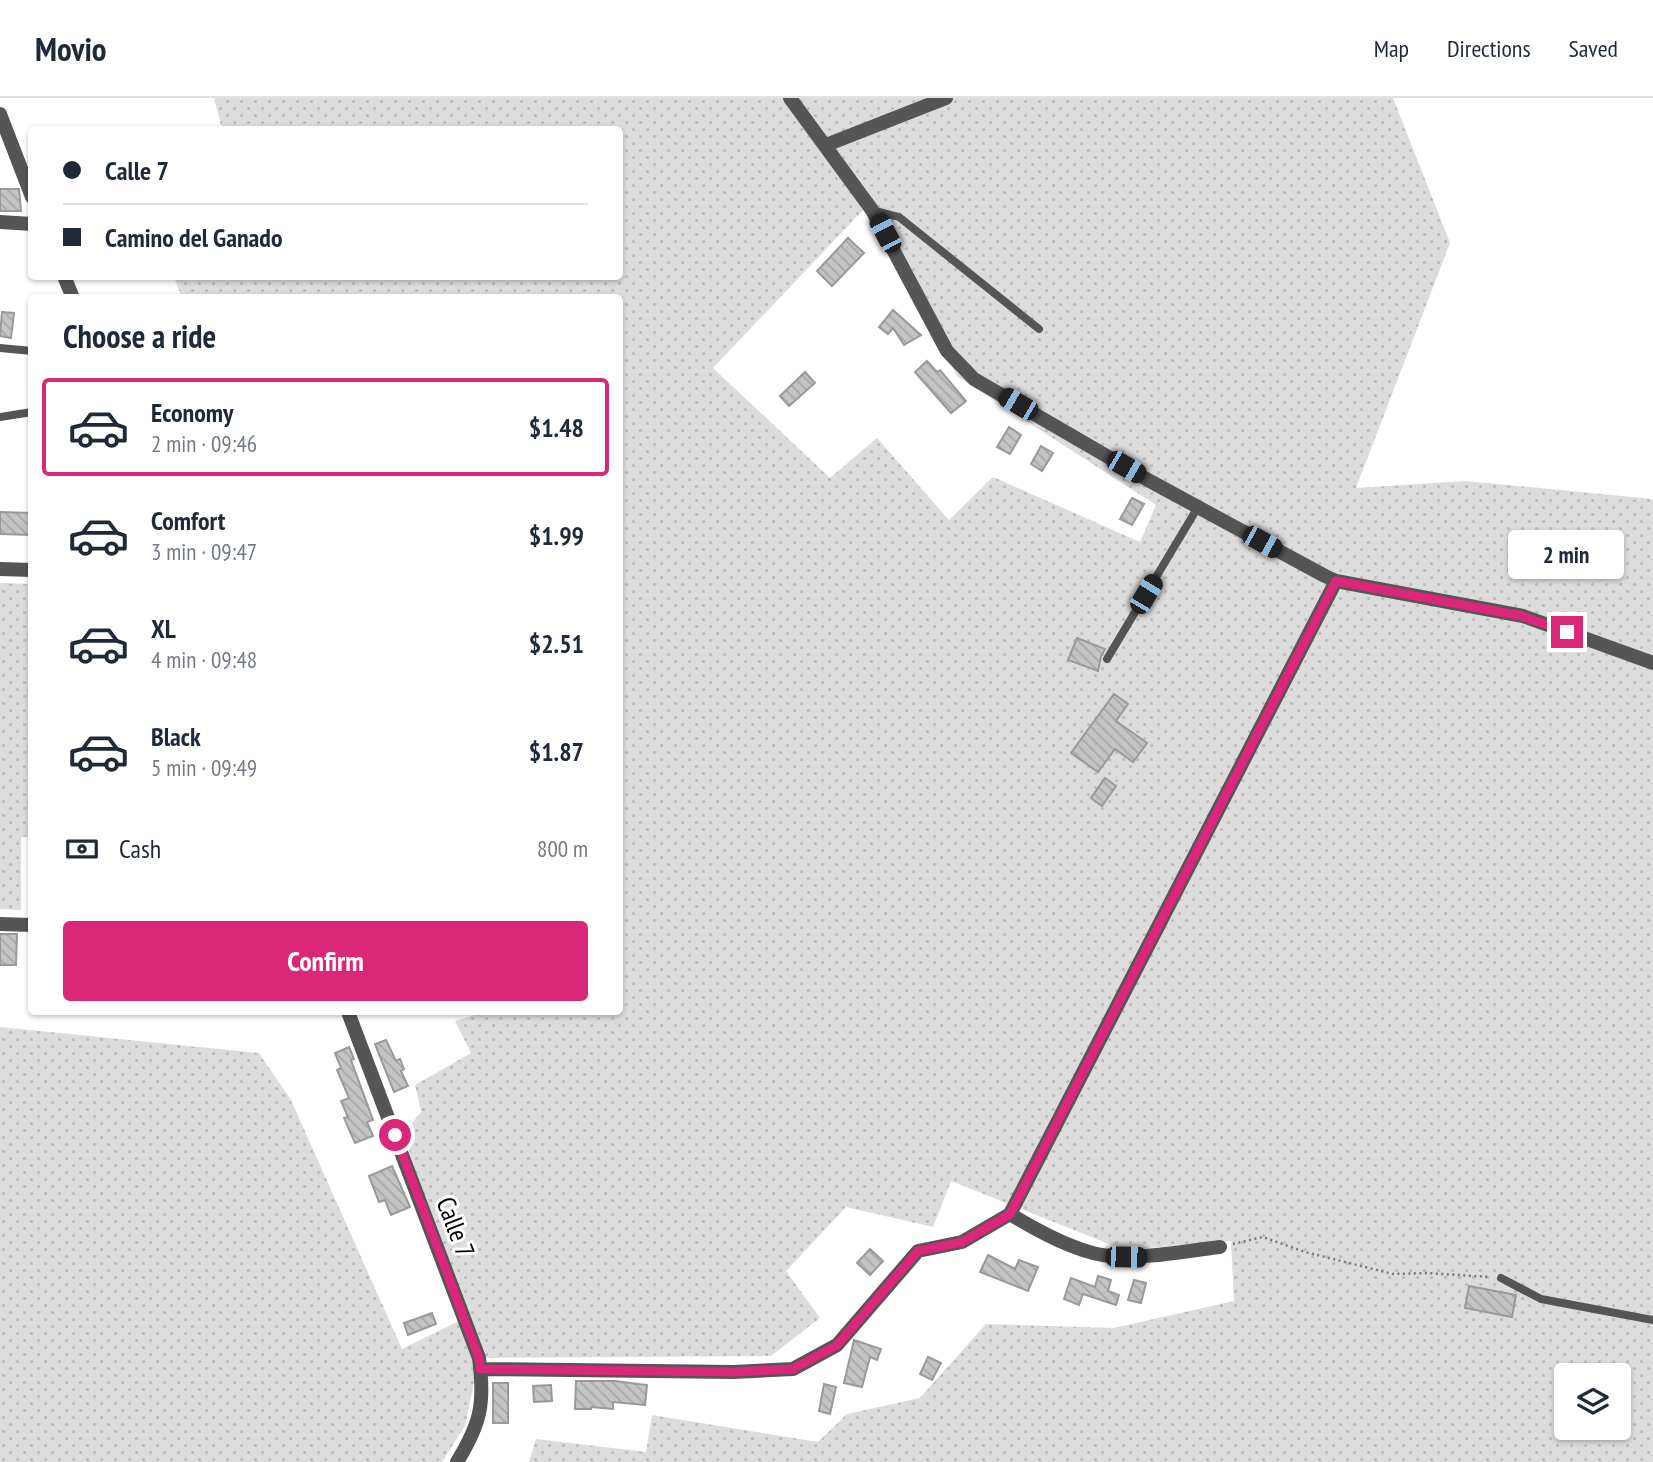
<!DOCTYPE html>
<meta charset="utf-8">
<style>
:root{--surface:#fff;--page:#f6f6f7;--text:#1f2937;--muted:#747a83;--line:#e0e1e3;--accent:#db2777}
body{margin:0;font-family:"PT Sans Narrow",sans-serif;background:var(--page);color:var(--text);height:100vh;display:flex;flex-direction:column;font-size:26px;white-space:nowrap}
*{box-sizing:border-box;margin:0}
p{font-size:23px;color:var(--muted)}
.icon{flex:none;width:38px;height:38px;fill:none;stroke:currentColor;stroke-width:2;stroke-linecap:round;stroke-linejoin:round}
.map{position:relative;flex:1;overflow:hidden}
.details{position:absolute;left:28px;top:196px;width:595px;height:721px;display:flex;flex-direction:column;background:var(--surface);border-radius:7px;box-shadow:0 2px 5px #0004}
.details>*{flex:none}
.hud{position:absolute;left:28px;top:28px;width:595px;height:154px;border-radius:7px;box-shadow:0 2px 5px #0004;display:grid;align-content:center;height:154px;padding:0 35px;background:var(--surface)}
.fabs{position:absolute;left:1554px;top:1265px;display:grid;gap:14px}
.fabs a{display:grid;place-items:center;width:77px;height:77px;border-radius:7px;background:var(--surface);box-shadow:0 2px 5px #0004;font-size:35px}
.end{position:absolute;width:32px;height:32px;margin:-16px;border:9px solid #db2777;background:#fff;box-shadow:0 0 0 4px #fff}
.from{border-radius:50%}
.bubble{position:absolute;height:49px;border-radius:7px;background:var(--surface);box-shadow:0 2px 5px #0004;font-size:23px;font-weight:600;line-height:49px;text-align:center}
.car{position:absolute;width:21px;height:42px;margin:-21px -10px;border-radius:9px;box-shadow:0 0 5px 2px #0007;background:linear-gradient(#222 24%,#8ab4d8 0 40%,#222 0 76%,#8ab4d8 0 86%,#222 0)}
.hud b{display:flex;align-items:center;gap:24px;height:66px;font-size:26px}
.hud b+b{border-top:2px solid var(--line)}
.hud i{width:18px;height:18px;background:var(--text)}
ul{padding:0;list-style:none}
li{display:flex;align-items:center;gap:21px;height:98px;margin:0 14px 10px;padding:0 21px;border:4px solid transparent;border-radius:7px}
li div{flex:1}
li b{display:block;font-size:26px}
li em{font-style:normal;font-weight:600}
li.selected{border-color:var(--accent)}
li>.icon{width:63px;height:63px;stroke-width:1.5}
h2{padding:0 35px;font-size:32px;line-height:84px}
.pay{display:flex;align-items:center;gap:18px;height:77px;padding:0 35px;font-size:26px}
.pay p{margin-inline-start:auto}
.button{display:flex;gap:14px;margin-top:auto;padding:14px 35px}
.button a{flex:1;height:80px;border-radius:7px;background:var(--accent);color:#fff;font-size:28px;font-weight:600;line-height:80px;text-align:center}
header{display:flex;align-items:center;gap:42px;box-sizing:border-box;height:98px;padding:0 35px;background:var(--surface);border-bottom:2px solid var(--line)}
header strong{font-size:33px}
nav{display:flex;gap:38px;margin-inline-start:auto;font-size:24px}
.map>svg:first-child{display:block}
.garden{fill:url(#garden-dots);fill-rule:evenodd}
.building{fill:url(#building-back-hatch);stroke:#999;stroke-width:2}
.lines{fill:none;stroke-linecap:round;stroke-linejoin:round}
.path{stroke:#777;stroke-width:2.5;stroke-dasharray:2 3.5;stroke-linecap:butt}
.service{stroke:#555;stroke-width:8}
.minor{stroke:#555;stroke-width:14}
.route{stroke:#db2777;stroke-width:9}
.labels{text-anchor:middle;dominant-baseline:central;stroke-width:6;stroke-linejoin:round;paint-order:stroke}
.street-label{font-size:26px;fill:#000;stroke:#fff}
</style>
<header>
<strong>Movio</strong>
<nav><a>Map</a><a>Directions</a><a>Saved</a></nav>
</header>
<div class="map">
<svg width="1653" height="1364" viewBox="0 0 1653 1364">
<defs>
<pattern id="garden-dots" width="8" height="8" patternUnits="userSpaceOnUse" patternTransform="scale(1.75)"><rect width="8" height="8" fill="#dcdcdc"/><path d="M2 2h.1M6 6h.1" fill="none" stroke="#bbb" stroke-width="1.8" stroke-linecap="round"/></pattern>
<pattern id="building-back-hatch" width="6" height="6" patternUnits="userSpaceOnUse" patternTransform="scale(1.75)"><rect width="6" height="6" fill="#c4c4c4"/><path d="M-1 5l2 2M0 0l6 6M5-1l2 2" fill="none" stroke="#a7a7a7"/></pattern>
</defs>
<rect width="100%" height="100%" fill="#fff"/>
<path class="garden" d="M214,0H1393L1450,145L1356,390L1466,383L1653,401V1364H529L536,1341L646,1354L652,1317L818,1344L847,1316L920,1300L986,1226L1114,1230L1234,1203L1231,1143L1124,1152L951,1083L933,1129L846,1109L786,1173L820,1220L771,1258L479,1260L465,1328L442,1364H0V929L259,955L291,1002L402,1251L459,1223L404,1035L421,1014L415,987L471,955L455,923L485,914H620V200H182L174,179L620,178V32L222,31ZM865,110L902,183L958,279L1156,407L1140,444L993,379L949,422L877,340L830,380L713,270ZM1566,1278H1619V1330H1566Z
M0,485L31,486L32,739H21V812L0,811Z"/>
<path class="building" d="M0,91H19L21,113H0Z
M848,140L864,155L832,188L817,173Z
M893,212L921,237L904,247L893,230L888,236L879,229Z
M2,214L14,215L11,240L0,238Z
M927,263L937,274L940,272L966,303L951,315L915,274Z
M805,274L815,285L789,308L780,298Z
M1009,329L1021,337L1010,356L997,349Z
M1041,348L1053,355L1042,373L1031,366Z
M1132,400L1144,406L1132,427L1120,421Z
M0,414L32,415V437L0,436Z
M1077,540L1105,551L1101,558L1098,573L1068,562Z
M1114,596L1128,606L1116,623L1147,645L1133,664L1115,651L1098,674L1071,655Z
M1105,680L1116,688L1102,708L1091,700Z
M0,836H17L16,867H0Z
M386,942L396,963L400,961L404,971L401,973L408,988L394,994L375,946Z
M349,949L354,961L351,962L373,1022L367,1024L373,1038L355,1045L344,1020L348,1019L341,1003L349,1000L337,972L341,970L335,955Z
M392,1068L410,1109L391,1117L385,1102L379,1104L369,1078Z
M870,1151L883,1163L870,1177L857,1165Z
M988,1157L1015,1171L1019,1162L1038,1169L1028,1193L980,1174Z
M1098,1178L1111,1182L1108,1193L1119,1197L1116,1207L1083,1196L1079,1207L1064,1201L1071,1180L1095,1189Z
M1134,1182L1146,1185L1141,1205L1128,1202Z
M1469,1188L1516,1197L1512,1219L1465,1210Z
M432,1215L436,1226L408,1237L404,1225Z
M854,1242L881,1251L877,1262L870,1259L862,1289L844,1285Z
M928,1259L941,1265L932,1282L920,1276Z
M576,1283H615L647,1287L645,1307L613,1304V1311L591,1309V1311H575Z
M493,1285H508V1325H493Z
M824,1286L836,1289L830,1316L819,1313Z
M551,1287L552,1303L534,1304L533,1288Z"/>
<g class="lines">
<path class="path" d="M1233,1146L1263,1139L1305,1154L1393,1176L1427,1175L1490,1179"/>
<path class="service" d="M872,112L899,119L1039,231
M0,250L32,253
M0,319L32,314
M1107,561L1198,409
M1501,1180L1541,1201L1653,1222"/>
<path class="minor" d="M790,0L872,112L947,253L974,281L1148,382L1325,478L1336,483L1523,518L1653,565
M0,16L32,99
M826,47L946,0
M0,124L32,126
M64,178L73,200
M0,471L32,472
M0,826L32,827
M348,914L479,1260C485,1305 481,1325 457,1364
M1010,1116C1036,1132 1080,1156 1111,1158C1147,1161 1184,1153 1220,1149
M480,1271L733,1274L793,1271L837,1247L918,1153L962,1144L1010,1116L1336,483"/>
</g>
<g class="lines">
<path class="route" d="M395,1037L479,1260L480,1271L733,1274L793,1271L837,1247L918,1153L962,1144L1010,1116L1336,483L1522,518L1567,534"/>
</g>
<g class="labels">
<g class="street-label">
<text transform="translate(456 1129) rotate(69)">Calle 7</text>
</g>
</g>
</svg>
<div class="fabs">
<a><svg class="icon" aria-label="layers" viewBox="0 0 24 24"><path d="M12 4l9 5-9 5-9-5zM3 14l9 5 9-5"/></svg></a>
</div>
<i class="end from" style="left:395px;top:1037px"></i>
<i class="end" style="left:1567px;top:534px"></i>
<div class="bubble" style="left:1508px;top:432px;width:116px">2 min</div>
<i class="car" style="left:885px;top:135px;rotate:332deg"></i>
<i class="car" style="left:1018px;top:306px;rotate:300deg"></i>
<i class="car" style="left:1126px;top:369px;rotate:120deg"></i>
<i class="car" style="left:1262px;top:444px;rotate:119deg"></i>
<i class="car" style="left:1146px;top:496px;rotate:31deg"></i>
<i class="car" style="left:1126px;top:1159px;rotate:91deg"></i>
<div class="hud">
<b><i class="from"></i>Calle 7</b>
<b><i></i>Camino del Ganado</b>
</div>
<section class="details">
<h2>Choose a ride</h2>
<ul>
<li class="selected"><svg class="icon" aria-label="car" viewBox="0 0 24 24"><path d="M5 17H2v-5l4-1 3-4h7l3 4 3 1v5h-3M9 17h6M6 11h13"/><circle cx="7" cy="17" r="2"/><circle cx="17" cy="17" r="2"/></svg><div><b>Economy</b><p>2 min · 09:46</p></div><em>$1.48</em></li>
<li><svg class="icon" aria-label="car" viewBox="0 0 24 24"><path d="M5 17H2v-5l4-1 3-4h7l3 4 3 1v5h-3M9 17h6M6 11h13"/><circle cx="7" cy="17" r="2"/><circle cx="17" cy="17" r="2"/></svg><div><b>Comfort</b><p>3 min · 09:47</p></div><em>$1.99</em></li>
<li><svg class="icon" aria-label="car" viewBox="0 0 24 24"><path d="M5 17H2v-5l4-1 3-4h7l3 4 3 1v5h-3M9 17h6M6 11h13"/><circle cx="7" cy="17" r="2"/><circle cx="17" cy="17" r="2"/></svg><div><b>XL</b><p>4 min · 09:48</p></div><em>$2.51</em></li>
<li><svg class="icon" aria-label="car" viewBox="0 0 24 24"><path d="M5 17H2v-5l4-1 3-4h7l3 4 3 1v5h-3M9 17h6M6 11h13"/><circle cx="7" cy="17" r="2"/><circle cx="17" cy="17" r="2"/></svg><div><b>Black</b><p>5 min · 09:49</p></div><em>$1.87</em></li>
</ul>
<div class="pay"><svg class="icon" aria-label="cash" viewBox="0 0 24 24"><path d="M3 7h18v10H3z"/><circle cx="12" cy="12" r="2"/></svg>Cash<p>800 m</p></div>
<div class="button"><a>Confirm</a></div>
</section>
</div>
